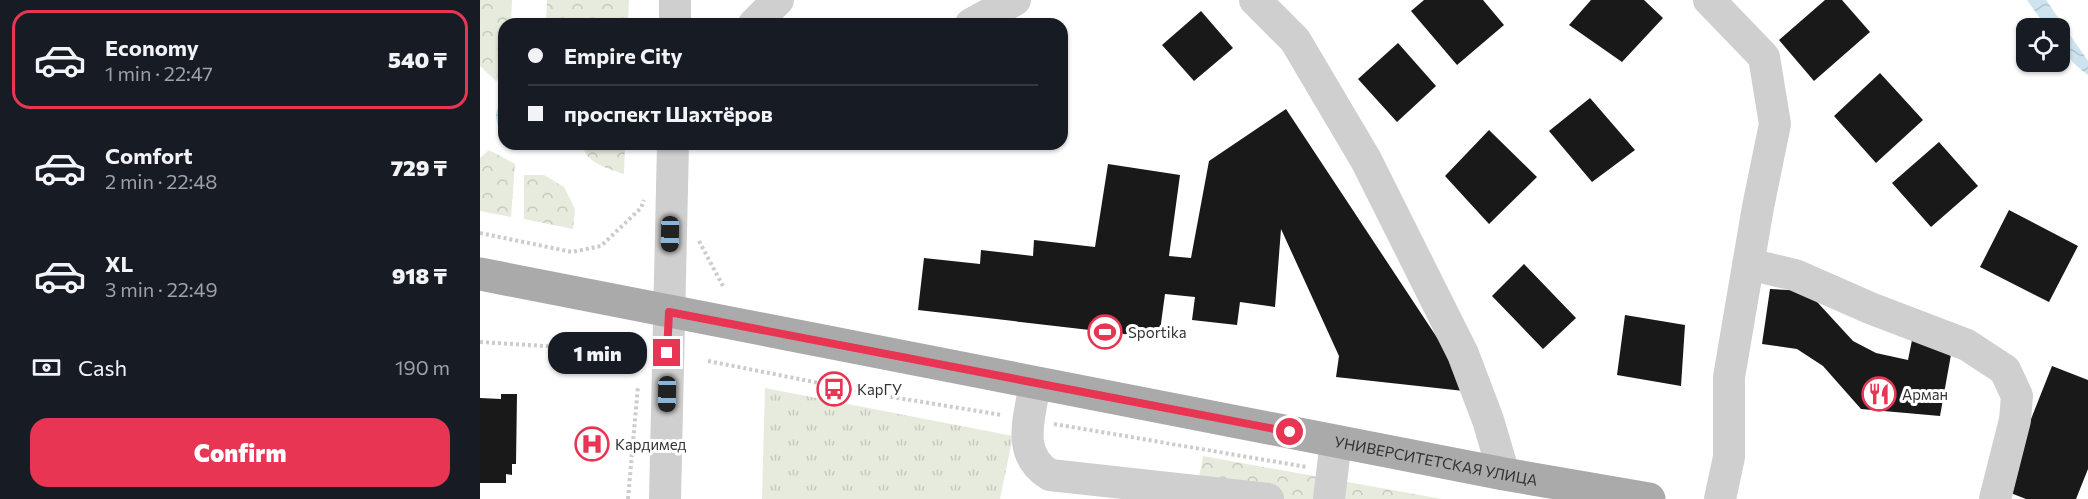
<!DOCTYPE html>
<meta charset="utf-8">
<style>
:root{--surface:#171b24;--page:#20242c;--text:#f1f3f6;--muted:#9ea1a6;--line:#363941;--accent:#e73553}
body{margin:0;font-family:Commissioner,sans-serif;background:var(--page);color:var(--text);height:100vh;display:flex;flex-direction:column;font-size:22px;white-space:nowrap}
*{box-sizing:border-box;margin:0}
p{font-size:20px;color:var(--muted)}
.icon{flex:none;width:33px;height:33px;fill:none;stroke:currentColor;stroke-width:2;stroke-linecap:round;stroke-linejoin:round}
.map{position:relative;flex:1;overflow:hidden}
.side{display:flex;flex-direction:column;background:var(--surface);width:480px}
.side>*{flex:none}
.banner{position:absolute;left:18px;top:18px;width:570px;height:132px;border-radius:18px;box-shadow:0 2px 4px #0004;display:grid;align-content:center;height:132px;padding:0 30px;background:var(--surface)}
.tools{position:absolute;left:1536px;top:18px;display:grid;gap:12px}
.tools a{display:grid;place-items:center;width:54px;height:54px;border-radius:12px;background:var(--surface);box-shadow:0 2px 4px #0004;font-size:30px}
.end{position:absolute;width:27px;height:27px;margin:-14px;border:8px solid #e73553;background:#fff;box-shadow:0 0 0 3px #fff}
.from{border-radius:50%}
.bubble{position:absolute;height:42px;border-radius:18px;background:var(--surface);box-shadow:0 2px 4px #0004;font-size:20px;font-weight:800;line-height:42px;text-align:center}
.car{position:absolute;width:18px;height:36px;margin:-18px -9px;border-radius:8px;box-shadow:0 0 4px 2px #0007;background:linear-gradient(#222 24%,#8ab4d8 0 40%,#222 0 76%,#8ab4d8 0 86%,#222 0)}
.banner b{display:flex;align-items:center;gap:21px;height:57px;font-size:22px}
.banner b+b{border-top:2px solid var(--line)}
.banner i{width:15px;height:15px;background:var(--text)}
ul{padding:10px 0 0;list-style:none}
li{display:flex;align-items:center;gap:18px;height:99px;margin:0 12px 9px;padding:0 18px;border:3px solid transparent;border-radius:18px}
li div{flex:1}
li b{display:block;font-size:22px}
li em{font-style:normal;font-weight:800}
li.active{border-color:var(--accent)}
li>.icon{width:54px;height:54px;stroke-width:1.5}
.pay{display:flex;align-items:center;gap:15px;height:66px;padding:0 30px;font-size:22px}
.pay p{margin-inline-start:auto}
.primary-button{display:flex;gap:12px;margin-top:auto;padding:12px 30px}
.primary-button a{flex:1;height:69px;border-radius:18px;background:var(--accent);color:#fff;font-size:24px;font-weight:800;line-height:69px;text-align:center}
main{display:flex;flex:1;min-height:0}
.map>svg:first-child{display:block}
.grass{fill:url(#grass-tufts)}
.park{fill:url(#park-crowns)}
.water{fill:url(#water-waves)}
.building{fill:#191919}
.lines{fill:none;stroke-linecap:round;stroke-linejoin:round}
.path{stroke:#ccc;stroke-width:4;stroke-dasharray:3 3;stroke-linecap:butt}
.minor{stroke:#cfcfcf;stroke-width:32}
.major{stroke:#aaa;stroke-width:33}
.route{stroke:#e73553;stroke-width:8}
.labels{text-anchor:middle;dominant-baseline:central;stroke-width:6;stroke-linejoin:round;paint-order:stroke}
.poi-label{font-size:15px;fill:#323232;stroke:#fff;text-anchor:start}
.street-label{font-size:15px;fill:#323232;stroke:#fff}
</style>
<main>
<section class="side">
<ul>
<li class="active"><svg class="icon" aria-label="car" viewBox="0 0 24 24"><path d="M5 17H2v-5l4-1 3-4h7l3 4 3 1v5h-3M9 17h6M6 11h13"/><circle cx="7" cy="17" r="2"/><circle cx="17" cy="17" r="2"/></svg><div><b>Economy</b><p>1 min · 22:47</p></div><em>540 ₸</em></li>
<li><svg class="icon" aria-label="car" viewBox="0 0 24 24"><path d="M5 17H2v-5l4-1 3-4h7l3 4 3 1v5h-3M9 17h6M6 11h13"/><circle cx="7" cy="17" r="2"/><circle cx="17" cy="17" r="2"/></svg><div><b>Comfort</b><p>2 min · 22:48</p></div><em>729 ₸</em></li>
<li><svg class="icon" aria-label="car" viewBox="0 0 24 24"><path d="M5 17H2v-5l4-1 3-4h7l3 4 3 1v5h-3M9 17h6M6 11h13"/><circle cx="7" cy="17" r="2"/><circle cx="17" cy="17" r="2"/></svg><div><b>XL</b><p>3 min · 22:49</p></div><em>918 ₸</em></li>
</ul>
<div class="pay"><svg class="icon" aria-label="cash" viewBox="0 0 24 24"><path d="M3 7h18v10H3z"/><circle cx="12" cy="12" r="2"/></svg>Cash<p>190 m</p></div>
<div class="primary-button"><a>Confirm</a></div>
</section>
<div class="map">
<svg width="1608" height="499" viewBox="0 0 1608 499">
<defs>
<pattern id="grass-tufts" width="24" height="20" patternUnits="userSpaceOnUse" patternTransform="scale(1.5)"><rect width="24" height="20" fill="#e6ebdd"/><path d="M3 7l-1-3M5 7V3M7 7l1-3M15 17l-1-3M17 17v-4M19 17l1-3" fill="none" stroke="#c6cabe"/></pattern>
<pattern id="park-crowns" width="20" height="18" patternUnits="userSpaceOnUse" patternTransform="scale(1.5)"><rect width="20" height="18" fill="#e6ebdd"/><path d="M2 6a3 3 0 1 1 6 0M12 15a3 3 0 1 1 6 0" fill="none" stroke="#c6cabe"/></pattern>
<pattern id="water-waves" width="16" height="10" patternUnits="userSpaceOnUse" patternTransform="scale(1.5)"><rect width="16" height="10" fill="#cde4ee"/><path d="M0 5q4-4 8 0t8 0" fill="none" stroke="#b0c4cd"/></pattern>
</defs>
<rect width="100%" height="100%" fill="#fff"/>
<path class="grass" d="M285,388L533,436L520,499H282Z"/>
<path class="park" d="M0,0H32L31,24H24V75L16,81L0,66Z
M67,0H149L148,24H66Z
M102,144H145L144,174C129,169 105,163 102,144Z
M9,150L35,164L31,217L0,211V158Z
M44,175H64L84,187L95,209L93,229L44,219Z
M723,456L962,499H715Z"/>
<path class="water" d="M1547,0H1566L1608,61V75C1590,61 1580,52 1580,28H1567Z
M24,98V136C14,124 13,109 24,98Z"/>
<path class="building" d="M944,0H1003L1024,25L977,65L931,11Z
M1111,0H1164L1183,18L1142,62L1089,25Z
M1345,0H1362L1390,32L1334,81L1299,40Z
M721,11L753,48L714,81L682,45Z
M918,43L956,86L917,122L878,79Z
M1400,73L1443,120L1396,163L1354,116Z
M1110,98L1155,150L1112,182L1069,131Z
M806,109L993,392L856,377L859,356L801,229L795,307L760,302L757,325L712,320L715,297L685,294L679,338L438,310L444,258L500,264L501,250L553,256L554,240L615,247L628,164L700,175L689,256L711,258L729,161Z
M1009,130L1057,177L1009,224L965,176Z
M1459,142L1498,186L1451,227L1412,183Z
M1529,210L1598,246L1569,302L1500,267Z
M1044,264L1096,318L1063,349L1012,296Z
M1290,289L1327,291L1373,341L1396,353L1428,360L1432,340L1472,349L1460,416L1381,409L1343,366L1317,349L1282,344Z
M1145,315L1205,325L1201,386L1137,375Z
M1572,366L1608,380V469L1596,499H1546L1523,490Z
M21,394H37L36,464H32V475L26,474V483H0V398L21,399Z"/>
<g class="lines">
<path class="path" d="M0,233L92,252L121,246L161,208L164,200
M219,241L244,288
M0,342L161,352
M228,361L400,395L522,415
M574,424L827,467
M148,499L158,386"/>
<path class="minor" d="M195,0V24
M775,0L815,40L886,160L983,354L1008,420L1024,474
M1229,0L1284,57L1295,124L1278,207L1249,377V457L1240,499
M274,24L298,0
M491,24L535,0
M1268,264L1315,275L1390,308L1487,345L1525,370L1537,396L1535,420L1515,499
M555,383C550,417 535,454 570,475L788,499
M185,499L193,144
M849,499L856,441"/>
<path class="major" id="s1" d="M0,274L1024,474L1169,499"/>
</g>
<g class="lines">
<path class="route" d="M187,353L189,312L810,432"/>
</g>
<defs>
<symbol id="stadium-ring" viewBox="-11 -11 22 22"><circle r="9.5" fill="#fff" stroke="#e73553" stroke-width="1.5"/><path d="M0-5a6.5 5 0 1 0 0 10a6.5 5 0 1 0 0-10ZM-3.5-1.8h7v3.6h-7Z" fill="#e73553"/></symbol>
<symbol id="bus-ring" viewBox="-11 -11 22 22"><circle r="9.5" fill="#fff" stroke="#e73553" stroke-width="1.5"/><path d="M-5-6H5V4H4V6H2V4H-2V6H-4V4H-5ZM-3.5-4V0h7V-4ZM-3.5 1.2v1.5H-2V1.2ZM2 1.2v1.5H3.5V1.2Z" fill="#e73553"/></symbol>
<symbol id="restaurant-ring" viewBox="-11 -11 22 22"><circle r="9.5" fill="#fff" stroke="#e73553" stroke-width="1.5"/><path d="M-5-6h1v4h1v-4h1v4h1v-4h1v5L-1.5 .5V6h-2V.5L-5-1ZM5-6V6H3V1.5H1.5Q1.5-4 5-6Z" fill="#e73553"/></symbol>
<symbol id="hospital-ring" viewBox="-11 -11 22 22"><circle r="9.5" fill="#fff" stroke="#e73553" stroke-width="1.5"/><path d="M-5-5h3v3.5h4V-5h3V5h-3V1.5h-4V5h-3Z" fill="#e73553"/></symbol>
</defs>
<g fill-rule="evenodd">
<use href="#stadium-ring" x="606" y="313" width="38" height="38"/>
<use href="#bus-ring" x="335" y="370" width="38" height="38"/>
<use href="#restaurant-ring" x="1380" y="375" width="38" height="38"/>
<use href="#hospital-ring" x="93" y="425" width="38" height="38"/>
</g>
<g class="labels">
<g class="poi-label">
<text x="648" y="332">Sportika</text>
<text x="377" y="389">КарГУ</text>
<text x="1422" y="394">Арман</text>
<text x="135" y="444">Кардимед</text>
</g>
<g class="street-label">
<text stroke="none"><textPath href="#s1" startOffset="974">УНИВЕРСИТЕТСКАЯ УЛИЦА</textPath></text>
</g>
</g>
</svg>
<div class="tools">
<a><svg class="icon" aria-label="locate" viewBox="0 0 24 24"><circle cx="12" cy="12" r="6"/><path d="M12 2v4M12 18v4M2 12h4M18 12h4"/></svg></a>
</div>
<i class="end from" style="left:810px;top:432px"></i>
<i class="end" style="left:187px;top:353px"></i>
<div class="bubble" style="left:68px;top:332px;width:99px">1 min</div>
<i class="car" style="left:190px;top:234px;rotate:181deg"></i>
<i class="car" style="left:187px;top:394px;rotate:181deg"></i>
<div class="banner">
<b><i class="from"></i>Empire City</b>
<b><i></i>проспект Шахтёров</b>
</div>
</div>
</main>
